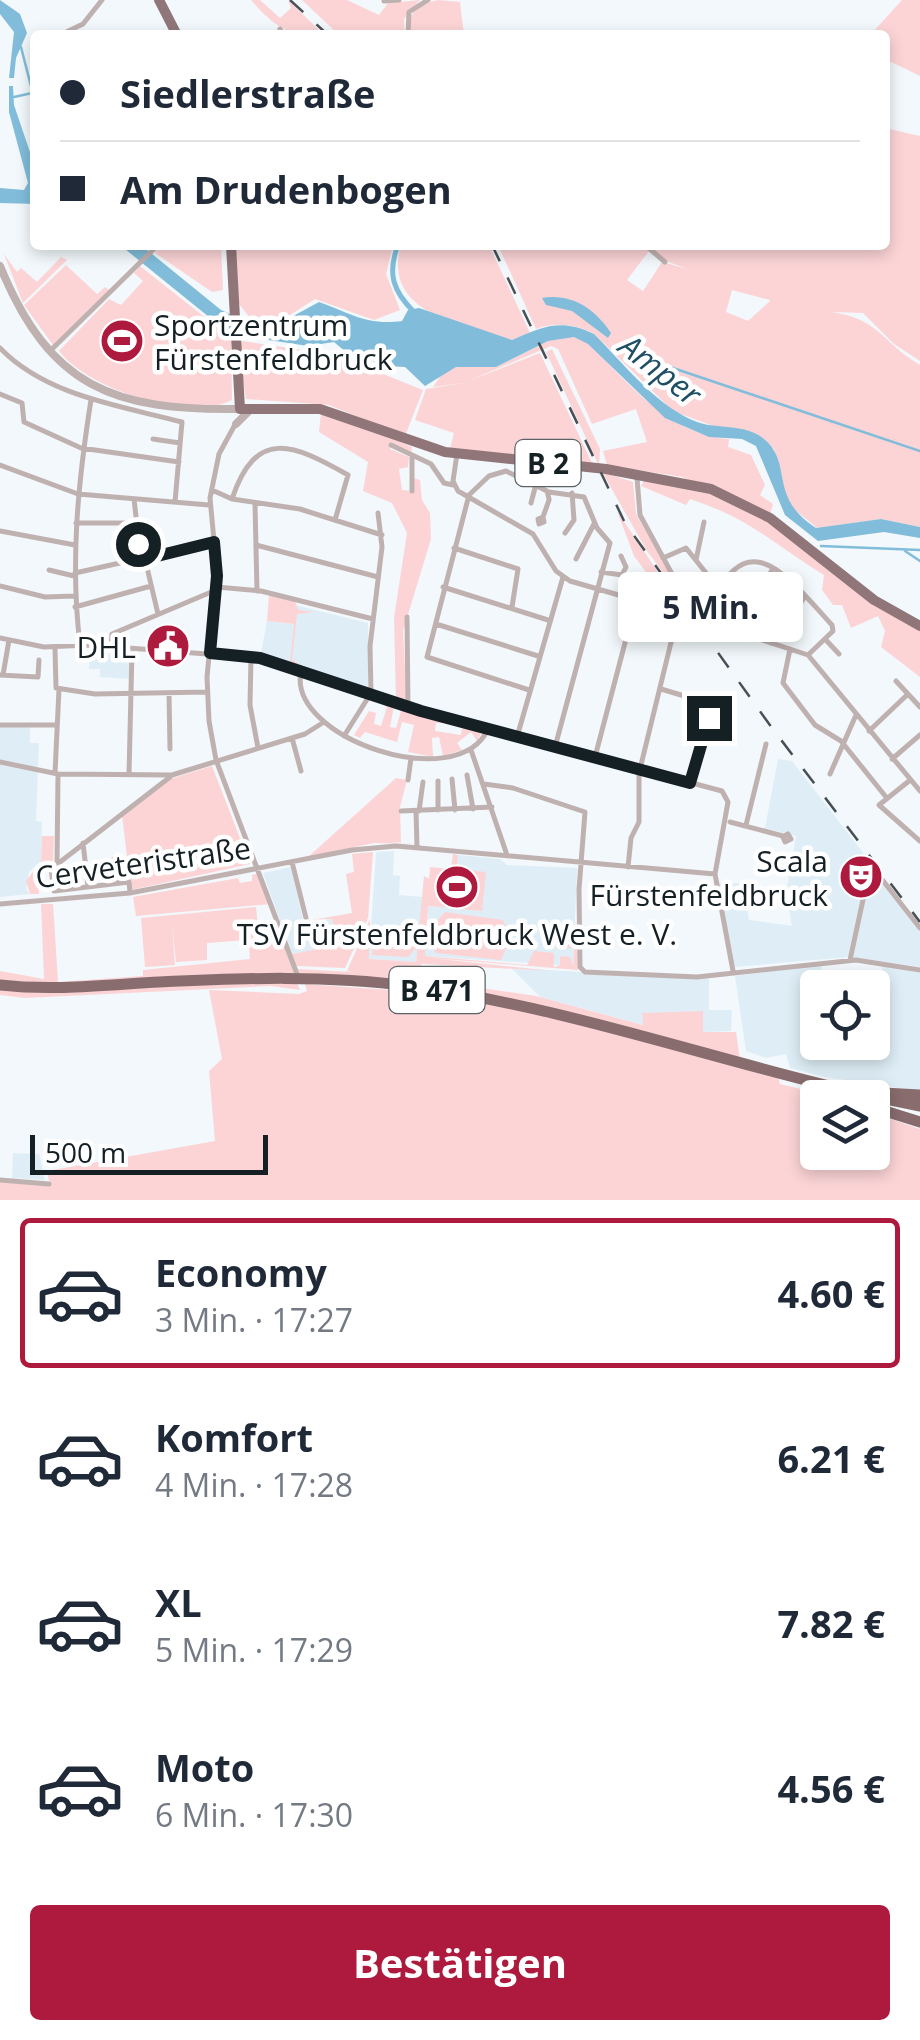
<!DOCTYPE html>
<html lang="de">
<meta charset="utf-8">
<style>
:root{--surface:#fff;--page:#f6f6f7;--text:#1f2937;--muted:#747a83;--line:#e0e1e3;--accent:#ae1a3e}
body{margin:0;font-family:"Open Sans",sans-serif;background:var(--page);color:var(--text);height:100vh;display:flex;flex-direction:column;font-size:38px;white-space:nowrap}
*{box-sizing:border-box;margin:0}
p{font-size:32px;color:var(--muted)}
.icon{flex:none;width:55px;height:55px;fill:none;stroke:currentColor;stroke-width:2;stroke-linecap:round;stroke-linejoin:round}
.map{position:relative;height:1200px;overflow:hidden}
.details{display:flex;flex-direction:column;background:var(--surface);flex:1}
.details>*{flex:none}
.guide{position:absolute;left:30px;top:30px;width:860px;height:220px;border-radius:10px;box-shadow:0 5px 15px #0003;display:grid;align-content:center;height:220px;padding:0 30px;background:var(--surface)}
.tools{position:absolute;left:800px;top:970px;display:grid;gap:20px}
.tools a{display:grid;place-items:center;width:90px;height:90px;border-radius:10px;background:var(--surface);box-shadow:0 5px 15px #0003;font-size:50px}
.scale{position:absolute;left:30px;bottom:25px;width:238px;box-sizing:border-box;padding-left:10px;border:5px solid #152025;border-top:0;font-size:28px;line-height:35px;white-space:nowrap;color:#152025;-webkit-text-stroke:8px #fff;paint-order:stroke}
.end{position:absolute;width:45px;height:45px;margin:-22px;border:12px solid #152025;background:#fff;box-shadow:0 0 0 5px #fff}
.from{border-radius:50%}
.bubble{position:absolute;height:70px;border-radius:10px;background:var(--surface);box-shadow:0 5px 15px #0003;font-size:32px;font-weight:700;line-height:70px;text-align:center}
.guide b{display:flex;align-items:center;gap:35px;height:95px;font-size:38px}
.guide b+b{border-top:2px solid var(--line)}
.guide i{width:25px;height:25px;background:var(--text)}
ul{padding:18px 0 0;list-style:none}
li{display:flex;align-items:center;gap:30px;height:150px;margin:0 20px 15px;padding:0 10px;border:5px solid transparent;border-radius:10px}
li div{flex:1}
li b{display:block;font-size:38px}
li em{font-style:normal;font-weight:700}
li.current{border-color:var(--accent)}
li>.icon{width:90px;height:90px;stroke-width:1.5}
.primary-button{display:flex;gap:20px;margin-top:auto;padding:20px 30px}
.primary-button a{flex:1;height:115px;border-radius:10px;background:var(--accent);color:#fff;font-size:40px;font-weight:700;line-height:115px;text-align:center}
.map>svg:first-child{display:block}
.built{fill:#dfeef6}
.green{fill:#fcd4d6;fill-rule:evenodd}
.water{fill:#81bdda}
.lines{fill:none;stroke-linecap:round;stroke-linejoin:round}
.stream{stroke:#81bdda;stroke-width:2.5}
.canal{stroke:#81bdda;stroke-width:5}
.minor{stroke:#c0b1b1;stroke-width:5}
.tertiary{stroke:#c0b1b1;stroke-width:8}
.primary{stroke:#907678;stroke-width:10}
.trunk{stroke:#886c6e;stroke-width:11}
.rail{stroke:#475055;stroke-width:2.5;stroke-dasharray:18 18;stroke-linecap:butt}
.route{stroke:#152025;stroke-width:12}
.labels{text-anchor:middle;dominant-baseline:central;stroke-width:9;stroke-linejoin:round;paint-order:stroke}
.shield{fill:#fff;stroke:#5b6366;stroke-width:2.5}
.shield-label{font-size:28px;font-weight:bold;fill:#152025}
.poi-label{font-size:30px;fill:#152025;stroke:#fff;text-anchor:end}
.street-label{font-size:30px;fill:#152025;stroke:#fff}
.water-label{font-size:32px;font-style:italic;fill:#1f4f64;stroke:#fff}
</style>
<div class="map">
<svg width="920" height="1200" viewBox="0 0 920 1200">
<rect width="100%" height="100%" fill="#f2f8fb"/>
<path class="built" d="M295,605L368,623V690L261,653L267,621L293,624Z
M90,646L131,650L130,679L100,677V669H89Z
M0,727H30V743H39L36,821L42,822L41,861L29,872L26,889L30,894L0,897Z
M778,759L792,761L920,926V967L849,957L734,967L719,883H743L749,920L792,926L786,893L796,836L765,828Z
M394,851L393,875L400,876L399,895L423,897L416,962L369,959L376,852Z
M458,855L500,859L507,865L577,868L573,966L425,956L428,906L482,911L457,869Z
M291,867L304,924L332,919L337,945L292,954L263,873Z
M821,965L824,987L818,988V1042H872L873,1000L883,965L920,973V1091L825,1077L790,1068L786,1054L766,1058L746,1051L735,976Z
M511,968L709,979V1010H732L731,1031L703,1032L702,1011L642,1014L644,1025L540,997Z
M13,1153L39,1154L45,1180L12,1178Z"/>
<path class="green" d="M251,0H260L280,18L291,8L288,0L322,33C290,40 271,23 251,0Z
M302,0H347L379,15L388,3L420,0L404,19L405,35H339Z
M438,0L460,2L464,35H411C406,12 418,4 438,0Z
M902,0H920V76L885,59V35L872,33Z
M885,128L920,136V361L894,344L863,313L832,312C881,320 880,341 920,365V527L881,519L817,528L788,504L774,449L673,411L594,334C575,324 556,322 536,329L498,245H643L649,251L627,280L643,291L662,262L687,269L661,259L646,245H885ZM732,290L770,300V301L748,321L726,312Z
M161,245H221L223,290L212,292L155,253Z
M234,245H393L386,274L400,310L374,320L315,299L290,315L251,319L239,304Z
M401,245H489L530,333L512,340C463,326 381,313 401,245Z
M4,254L17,272L21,268L37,282L61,257L67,260L23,303Z
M66,265L97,294L105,287L109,290L53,345L24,305Z
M140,266L231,338L232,400C188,422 88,389 59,351L109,299L121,305L143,281L134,273Z
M574,336L588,343C630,384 668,434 729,439L728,447L751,455L765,485L760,495L773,504L770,515L682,477L607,465L603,451L647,442L636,409L592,424L558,349L551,346L466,382L540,353L593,465L450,449L454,433L415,420L426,389L463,383L433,387L442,374L456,367H496L548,341Z
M242,341L336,355L423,390L405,436L329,405L246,399L238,349Z
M552,349L600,449L599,466L546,352Z
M321,413L355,422L412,447L411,454L391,445L390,449L409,457L408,467L399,469L402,490L413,491V478L420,480L422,500L430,513L431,539L403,631L407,704L396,702L394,618L407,533L392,503L363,491L368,462L319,432Z
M602,472L633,482L636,514L693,612L647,551Z
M644,481L711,491L770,519L920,628V677L881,647L885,631L878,616L851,628L842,605H833L822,590L824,575C772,543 751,519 690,499L686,505L641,486Z
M617,511L682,608H673L634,556Z
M269,595L295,601L298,610L315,612L297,614L292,660L305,667L290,662L294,624L267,621Z
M381,703L394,707L390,727L396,728L401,711L397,707L455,723H436L435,731L461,735L462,728L482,732L477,741L471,732L457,743L462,750L443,756L439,737L432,738L433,757L408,752L414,725L402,722L397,742L365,732L360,738L354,735L369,711L376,713L374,724L381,726L387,707Z
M212,766L250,864L131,890L122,815L170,779Z
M396,778L407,780L400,807L401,842L392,843L414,844L374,843L308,857Z
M42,836H54L53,864L38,880L39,894H30L26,881L41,861Z
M373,852L368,918L345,968L296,966L292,954L337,945L332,919L312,920L352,913L346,874L354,872L352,854Z
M453,854L458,855L457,869L486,872L482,911L428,906L425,956L527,965L534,951L554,953V967L560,965V956L570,957L573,966L574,948L555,949L560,946L561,939L556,938L562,929L575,930L576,922L578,970L430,958L554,971L422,964L408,977L536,996L643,1025L642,1013L703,1011V1032H736L740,1060L567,1013L300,976L298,969L353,972L347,971L370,919L369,959L416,962L424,876L429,879L430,867L451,869Z
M260,873L271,904L136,916L133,897L238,878L240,883L252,881V875Z
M41,904H53L58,982L143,976V970L250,959L249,946L244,943L283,940L295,975L82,985L0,980V971L44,979Z
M256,907L259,939L207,943V960L176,962L172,923L175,965L145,967L141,918Z
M445,912L503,920L511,937L501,960L435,953L430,928Z
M375,934L415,939L417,947L408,957L372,955Z
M255,982L297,983L300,990L271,986L25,998L0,995V989Z
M305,984L405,991L520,1008L778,1077L780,1084L834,1097L818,1098V1152H872L873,1113L920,1129V1200H0V1182L50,1186L47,1171L215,1141L209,1071L222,1059L209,990L299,994L307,991Z"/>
<path class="water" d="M0,0L20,14L27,33L16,58L14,78H9L14,32L0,14Z
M9,86H13L14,105L35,167V204L0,203V188L24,190L28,183L9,112Z
M120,245H141L221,310L241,319L284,321L319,302C350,313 367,326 402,321L408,310L419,308L512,340C543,326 562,318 594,334C623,363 654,403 692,420C716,431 744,422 764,439C794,464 767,496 816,528L881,519L920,527V538L884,532L818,541L785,515L756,446L742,439L709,437L665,418L588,344L574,337L548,341L496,367H456L425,386L405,367L385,366L358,355L353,358L334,342L308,346L230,334Z
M542,298C572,293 595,309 611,333L608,338L572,311L546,305Z"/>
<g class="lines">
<path class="stream" d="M21,47L35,102
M14,97L32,93
M652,361L920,451
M821,546L920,550
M905,551L920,561"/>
<path class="canal" d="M398,245C387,274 393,291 414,312"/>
<path class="minor" d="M384,1L399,0
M280,29L283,35
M60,35L83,24L102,0
M408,35L409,12L428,0
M645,245L665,262
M0,348C46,396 121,406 182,422L175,502
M50,351L158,245
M0,394L22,403L24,422L81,448L179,462
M237,421L219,454L210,498L217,573L207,677L209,721L216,760L297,974
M153,439L180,443
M391,445L431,464L444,483L453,485
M457,454L453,481L458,491L533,534L556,571L570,581L636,600L677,618L640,769
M412,456V491
M0,465L78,494L209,505
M637,478L640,515L678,585L697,608L729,629L808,655L920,791
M212,490L232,499L300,509L382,535
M549,492L584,497L597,528L610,543L555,747
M134,499L141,560
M232,499C256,427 293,444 348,475L335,520
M531,503L536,484
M255,504L257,591
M543,517L549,500
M543,517L544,522L539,524L538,519Z
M76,523H136
M0,531L75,545
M565,533L574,520L572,493
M256,545L378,577
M454,548L518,569L512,607
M663,558L686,548L719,589
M145,559L158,614
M576,559L594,524
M696,560L704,522
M49,570L74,576
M601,572L622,575L626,567L621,556
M75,573L214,542
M0,586L45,597L74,596
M217,587L261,591L373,619
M443,587L548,620
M75,607L151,586
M707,616C744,519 783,571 832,625L833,631L808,655
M407,617L408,707
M436,624L538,656
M738,632L772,570
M0,638L44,647L89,645L260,658L421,711L722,791L728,802L715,874L733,971
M825,639L839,654
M771,643L804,598
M80,645C70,562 78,482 91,400
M111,647L112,634L216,590
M55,649L56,688L95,694L207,692
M790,649L783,683L815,725L841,741L886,797
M251,657L250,705L258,748
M301,672C287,738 458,796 488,729
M0,675L38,677L39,660
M3,675L9,640
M896,681L920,707
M661,689L711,704L691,783
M529,690L427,657L469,495L489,476L506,471L547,491L549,499
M169,693L170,749
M0,725H57
M869,731L908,694
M344,736L371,693L370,646L382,547L378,513
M517,737L563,577
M292,738L301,771
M471,750L507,855
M595,757L636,601
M892,759L920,735
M0,762L58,774L172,775L305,734L324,722
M55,773L59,689
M129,774L132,650
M830,774L856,715
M467,775L473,809
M452,779L455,810
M408,780L411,758
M438,781V810
M909,781L879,805L920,841
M484,784L513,788L585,812L579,889L580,967L585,972L697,977L856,960L920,970
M401,811L492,807
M416,811L417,847
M419,811L423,782
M730,822L783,836
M746,825L766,744
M788,834L791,839L785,842L783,837Z
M83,843L88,886
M114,859L116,883
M858,859L877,873L920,928
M292,862L306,918
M57,864L58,774
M628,867L631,838L639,822V769
M130,892L129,882L54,891L51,869L170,777
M0,904L130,893L352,850L396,846L715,874
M850,960L869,872
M0,1180L49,1184"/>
<path class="tertiary" d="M0,266C50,388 114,411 240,409
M236,424L250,410"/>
<path class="primary" d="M159,0L177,35
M231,245L240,409H320L445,452L606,469L711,489L770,518L874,600L920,626"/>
<path class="trunk" d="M0,985C53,991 106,985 159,982C243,978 327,975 410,986C583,1009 748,1073 920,1106
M884,1093L920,1095
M872,1107L920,1122"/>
<path class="rail" d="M290,0L328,35
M492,245L625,523L772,728L920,922"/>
</g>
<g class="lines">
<path class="route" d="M138,544L141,560L214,542L217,576L210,653L260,658L421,711L690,783L709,718"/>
</g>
<defs>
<symbol id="stadium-disc" viewBox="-11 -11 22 22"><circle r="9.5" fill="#ae1a3e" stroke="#fff"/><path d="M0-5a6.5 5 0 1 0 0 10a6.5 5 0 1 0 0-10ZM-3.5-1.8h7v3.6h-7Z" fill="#fff"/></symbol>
<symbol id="civic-disc" viewBox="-11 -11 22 22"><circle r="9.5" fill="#ae1a3e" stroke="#fff"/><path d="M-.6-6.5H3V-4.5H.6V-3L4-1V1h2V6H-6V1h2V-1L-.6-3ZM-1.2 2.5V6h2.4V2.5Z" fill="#fff"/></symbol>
<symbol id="theatre-disc" viewBox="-11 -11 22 22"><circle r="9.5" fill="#ae1a3e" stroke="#fff"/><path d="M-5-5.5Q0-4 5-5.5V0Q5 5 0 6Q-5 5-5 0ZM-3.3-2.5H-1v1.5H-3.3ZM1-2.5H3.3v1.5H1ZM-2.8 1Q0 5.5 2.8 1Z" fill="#fff"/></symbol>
</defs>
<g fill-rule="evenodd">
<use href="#stadium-disc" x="97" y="316" width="50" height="50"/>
<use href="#civic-disc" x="143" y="621" width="50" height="50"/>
<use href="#theatre-disc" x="836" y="852" width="50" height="50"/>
<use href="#stadium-disc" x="432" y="862" width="50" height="50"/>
</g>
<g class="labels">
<g class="shield">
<rect x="515.5" y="440" width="65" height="46" rx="8"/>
<rect x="389.5" y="967" width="95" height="46" rx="8"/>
</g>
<g class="shield-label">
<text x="548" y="463">B 2</text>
<text x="437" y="990">B 471</text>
</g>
<g class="poi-label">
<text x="154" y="324" text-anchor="start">Sportzentrum<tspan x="154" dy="34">Fürstenfeldbruck</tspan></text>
<text x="136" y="646">DHL</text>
<text x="828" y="860">Scala<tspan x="828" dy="34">Fürstenfeldbruck</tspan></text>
<text x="457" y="933" text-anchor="middle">TSV Fürstenfeldbruck West e. V.</text>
</g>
<g class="street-label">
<text transform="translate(143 862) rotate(-8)">Cerveteristraße</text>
</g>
<g class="water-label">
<text transform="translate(661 369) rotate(38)">Amper</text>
</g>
</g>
</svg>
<div class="tools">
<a><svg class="icon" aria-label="locate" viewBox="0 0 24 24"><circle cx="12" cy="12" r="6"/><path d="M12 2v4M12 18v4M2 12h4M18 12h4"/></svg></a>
<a><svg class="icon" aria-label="layers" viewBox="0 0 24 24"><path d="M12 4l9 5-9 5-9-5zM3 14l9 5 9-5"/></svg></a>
</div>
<div class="scale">500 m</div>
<i class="end from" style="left:138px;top:544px"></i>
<i class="end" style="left:709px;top:718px"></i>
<div class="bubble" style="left:618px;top:572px;width:185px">5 Min.</div>
<div class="guide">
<b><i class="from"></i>Siedlerstraße</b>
<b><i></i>Am Drudenbogen</b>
</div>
</div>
<section class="details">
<ul>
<li class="current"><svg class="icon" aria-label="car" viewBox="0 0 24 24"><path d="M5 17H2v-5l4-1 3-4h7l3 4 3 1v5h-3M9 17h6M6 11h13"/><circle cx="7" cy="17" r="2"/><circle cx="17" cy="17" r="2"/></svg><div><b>Economy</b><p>3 Min. · 17:27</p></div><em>4.60 €</em></li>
<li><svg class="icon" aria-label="car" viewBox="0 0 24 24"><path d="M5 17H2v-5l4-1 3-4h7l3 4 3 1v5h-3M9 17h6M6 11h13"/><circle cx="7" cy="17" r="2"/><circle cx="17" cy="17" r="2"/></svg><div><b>Komfort</b><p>4 Min. · 17:28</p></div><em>6.21 €</em></li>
<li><svg class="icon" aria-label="car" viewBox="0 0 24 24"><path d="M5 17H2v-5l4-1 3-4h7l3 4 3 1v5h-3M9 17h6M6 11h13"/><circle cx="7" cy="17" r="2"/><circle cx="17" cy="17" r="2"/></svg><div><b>XL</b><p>5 Min. · 17:29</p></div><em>7.82 €</em></li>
<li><svg class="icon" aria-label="car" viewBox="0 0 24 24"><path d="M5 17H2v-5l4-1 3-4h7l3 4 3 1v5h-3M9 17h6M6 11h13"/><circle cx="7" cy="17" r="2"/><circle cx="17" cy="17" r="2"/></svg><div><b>Moto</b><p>6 Min. · 17:30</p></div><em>4.56 €</em></li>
</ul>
<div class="primary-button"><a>Bestätigen</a></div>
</section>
